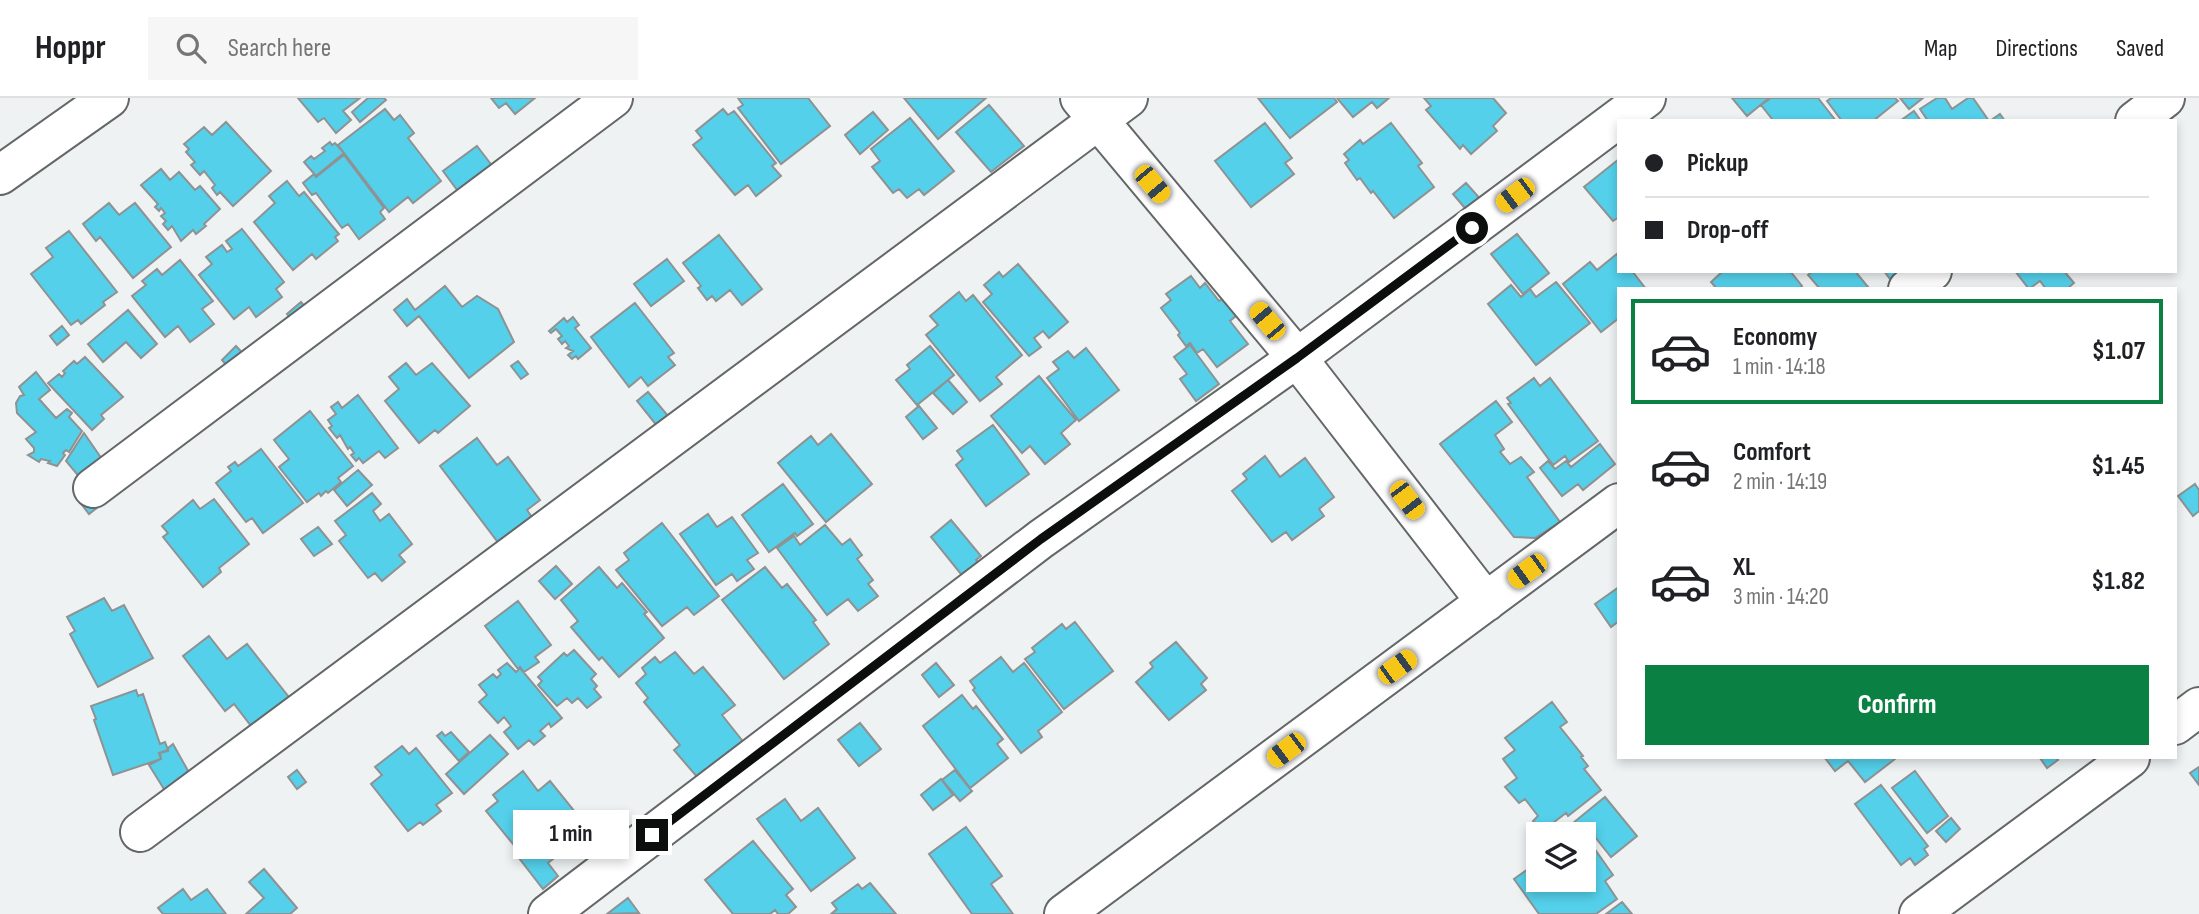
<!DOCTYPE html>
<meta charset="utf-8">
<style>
:root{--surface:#fff;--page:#f6f6f6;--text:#202124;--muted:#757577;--line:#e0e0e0;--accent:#0b8043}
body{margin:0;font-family:"Sofia Sans Condensed",sans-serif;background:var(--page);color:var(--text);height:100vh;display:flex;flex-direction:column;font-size:26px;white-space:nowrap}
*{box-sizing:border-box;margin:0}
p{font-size:23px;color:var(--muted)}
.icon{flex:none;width:38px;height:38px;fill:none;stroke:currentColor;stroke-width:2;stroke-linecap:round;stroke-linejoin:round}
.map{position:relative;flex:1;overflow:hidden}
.panel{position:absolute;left:1617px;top:189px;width:560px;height:472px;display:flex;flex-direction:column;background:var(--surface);border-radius:0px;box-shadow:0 4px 10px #0003}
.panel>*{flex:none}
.top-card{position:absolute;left:1617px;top:21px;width:560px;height:154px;border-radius:0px;box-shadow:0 4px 10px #0003;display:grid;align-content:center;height:154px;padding:0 28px;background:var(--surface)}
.fabs{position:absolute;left:1526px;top:724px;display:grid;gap:14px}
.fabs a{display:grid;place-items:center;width:70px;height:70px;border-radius:0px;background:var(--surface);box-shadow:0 4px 10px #0003;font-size:35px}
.end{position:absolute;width:32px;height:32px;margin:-16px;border:9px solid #0c0e0e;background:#fff;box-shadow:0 0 0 4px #fff}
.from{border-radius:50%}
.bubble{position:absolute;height:49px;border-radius:0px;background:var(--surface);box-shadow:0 4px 10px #0003;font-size:23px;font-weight:700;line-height:49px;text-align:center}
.car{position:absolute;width:21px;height:42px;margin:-21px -10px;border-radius:9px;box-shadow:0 0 5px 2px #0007;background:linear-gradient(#f5c518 24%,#345 0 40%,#f5c518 0 76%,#345 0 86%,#f5c518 0)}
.top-card b{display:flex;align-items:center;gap:24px;height:66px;font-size:26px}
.top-card b+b{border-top:2px solid var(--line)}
.top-card i{width:18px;height:18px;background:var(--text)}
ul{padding:12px 0 0;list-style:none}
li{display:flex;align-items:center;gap:21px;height:105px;margin:0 14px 10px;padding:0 14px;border:4px solid transparent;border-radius:0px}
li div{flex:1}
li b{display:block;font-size:26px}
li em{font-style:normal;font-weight:700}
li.active{border-color:var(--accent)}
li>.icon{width:63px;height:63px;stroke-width:1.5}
.primary-button{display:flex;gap:14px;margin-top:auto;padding:14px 28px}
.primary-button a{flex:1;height:80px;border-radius:0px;background:var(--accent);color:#fff;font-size:28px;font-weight:700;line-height:80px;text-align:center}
header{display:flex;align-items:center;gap:42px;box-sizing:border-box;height:98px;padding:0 35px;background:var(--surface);border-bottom:2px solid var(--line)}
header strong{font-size:33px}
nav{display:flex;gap:38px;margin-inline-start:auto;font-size:24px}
.search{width:490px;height:63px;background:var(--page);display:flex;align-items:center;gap:18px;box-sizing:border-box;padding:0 24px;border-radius:0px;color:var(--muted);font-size:26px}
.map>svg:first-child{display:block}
.building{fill:#54d0eb;stroke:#8e9293;stroke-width:2}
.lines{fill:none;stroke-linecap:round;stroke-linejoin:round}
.minor-casing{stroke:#646768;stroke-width:42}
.minor{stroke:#fff;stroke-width:38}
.route{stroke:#0c0e0e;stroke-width:9}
</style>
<header>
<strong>Hoppr</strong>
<div class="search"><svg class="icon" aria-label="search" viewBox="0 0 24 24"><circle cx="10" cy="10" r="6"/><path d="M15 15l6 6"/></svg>Search here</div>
<nav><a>Map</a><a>Directions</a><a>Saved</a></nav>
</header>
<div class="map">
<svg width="2199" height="816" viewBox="0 0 2199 816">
<rect width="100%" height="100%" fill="#eef2f3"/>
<path class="building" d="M298,0H360L343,13L351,22L336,35L324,20L318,24Z
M368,0H384L386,2L360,24L352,14Z
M491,0H535L515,16L506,5L499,10Z
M738,0H808L830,28L781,66L738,10L743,7Z
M904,0H986L938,41Z
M1258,0H1334L1337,4L1290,40Z
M1337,0H1389L1377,10L1372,4L1353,19Z
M1424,0H1493L1506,15L1493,28L1497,33L1471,56L1463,47L1460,51L1426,12L1431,8Z
M1732,0H1769L1747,18Z
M1771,0H1818L1836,23H1769L1772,21L1761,7Z
M1831,0H1895L1898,3L1873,23H1842L1827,3Z
M1900,0H1923L1909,11Z
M1937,0H1945L1952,11L1968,0H1973L1989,23H1928L1920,11Z
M989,7L1024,48L991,74L956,34Z
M385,11L394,22L400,17L414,35L408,40L441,83L413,105L408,99L389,114L338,47Z
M723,11L728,17L734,13L776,65L772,68L781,78L756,98L748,87L735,97L693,47L702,40L696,33Z
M1914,13L1921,23H1900Z
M873,14L888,32L860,56L845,37Z
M2000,16L2005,23H1990Z
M910,20L954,73L924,97L919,91L907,100L899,91L893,95L872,69L880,63L871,51Z
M226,24L271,73L233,108L220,94L217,97L212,90L215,87L204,73L200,77L191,67L195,64L186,54L189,51L184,46L204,29L212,37Z
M1265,25L1292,60L1285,65L1294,76L1251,109L1215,63Z
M1391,25L1422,65L1418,68L1434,89L1394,120L1373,93L1371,95L1360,80L1357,82L1345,65L1349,62L1344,56L1360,42L1363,46Z
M330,44L332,47L335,45L344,55L316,78L304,64L311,58L314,61L325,53L322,50Z
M477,48L500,78L466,104L443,73Z
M344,57L384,110L380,114L385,121L359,141L348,126L342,130L316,95L312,97L303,85L314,76L316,79Z
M1619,61V119L1613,123L1584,89Z
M161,71L170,82L179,74L195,92L200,88L220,111L204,126L206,128L196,136L193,132L181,143L172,128L168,132L163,126L166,123L161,118L165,115L161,110L159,113L155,109L158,106L141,87Z
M287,83L299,98L304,94L339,136L335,139L338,143L316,161L312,156L293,172L254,124L275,105L269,98Z
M1466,85L1484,105L1470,116L1453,96Z
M109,105L119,117L135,105L171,149L133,180L100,139L96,143L83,126Z
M242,131L284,184L276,191L282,199L256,219L249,209L234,221L199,177L212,166L206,159L222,147L227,154L232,151L226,143Z
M69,133L117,194L103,204L105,207L81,226L78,222L71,227L31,176L53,159L46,150Z
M1517,136L1549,175L1523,196L1491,156Z
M719,137L762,191L742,207L730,192L716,203L712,198L707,202L698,190L701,188L683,165Z
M1618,155L1619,173H1632L1646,191H1619V220L1601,234L1563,186L1590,164L1597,172Z
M667,161L684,183L651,208L634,186Z
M180,162L213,203L202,211L214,226L190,244L178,228L165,239L132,198L146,187L142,183L157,171L162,177Z
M1018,166L1068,224L1049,240L1043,233L1034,240L1041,249L1029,258L983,204L992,196L984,187L999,174L1003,179Z
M1723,173H1790L1802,188L1799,191H1717L1711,184Z
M1813,173H1855L1868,189L1866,191H1820L1808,177Z
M1884,173H1901L1890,181Z
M2015,173H2064L2074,185L2067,191H2046L2040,183L2029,191Z
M1191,178L1200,190L1205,185L1219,203L1224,200L1237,217L1230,223L1248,246L1217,269L1203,251L1197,255L1190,245L1186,248L1178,237L1180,235L1161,210L1171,202L1166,196Z
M1556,184L1590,225L1536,267L1488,206L1511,187L1521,199L1530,191L1536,199Z
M445,188L462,209L477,198L498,211L514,244L469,280L419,218L407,228L394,212L407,201L415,212Z
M959,194L966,203L973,197L1022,257L996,279L1002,286L980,303L926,237L938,227L930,218Z
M301,204L311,216L295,227L287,216Z
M635,205L674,255L668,259L675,267L648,288L641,279L629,289L591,239Z
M128,212L157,246L141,260L126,244L103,264L88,246Z
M573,219L579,227L575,230L591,250L578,261L576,258L572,261L568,257L573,253L566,250L569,248L565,243L562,246L558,241L562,238L556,231L551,235L549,233L564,220L567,224Z
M62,228L69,237L57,247L50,238Z
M1190,247L1219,286L1196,303L1180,281L1187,276L1174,259Z
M236,248L248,261L233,275L222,262Z
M930,248L954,277L917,307L896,282L910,271L907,267Z
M1086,250L1119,292L1079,323L1047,280L1059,271L1053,264L1068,253L1074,260Z
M85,259L123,299L101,317L104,321L92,332L48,285L59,276L62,279L65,275L63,273L74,263L77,266Z
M518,263L528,276L521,281L511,268Z
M406,265L416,277L432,265L470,308L438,335L435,332L419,345L385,303L399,291L389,279Z
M36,274L50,292L39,301L56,320L67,311L72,315L69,319L82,333L69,354L66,352L63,355L65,357L57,368L48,365L50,363L41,361L39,364L28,357L34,354V350L26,341L36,334L17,315L16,305L20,298L24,297L19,289Z
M1039,278L1076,322L1061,335L1070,346L1045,366L1030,348L1022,355L991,318Z
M1534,280L1540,288L1550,280L1598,343L1569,364L1565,358L1553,367L1508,306L1511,305L1507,300Z
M948,282L967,304L953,316L933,295Z
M648,294L674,325L662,334L637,303Z
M358,297L398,350L385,360L379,353L363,365L359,360L356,363L351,357L354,355L350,349L348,351L340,337L337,340L329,330L332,328L328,322L336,316L331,309L338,304L342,310Z
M1496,303L1512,324L1495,337L1504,351L1500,354L1510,366L1521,359L1534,374L1527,379L1560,424L1535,440L1514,439L1440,346Z
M919,308L937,330L923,341L906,319Z
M310,313L353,368L338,380L341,384L328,395L326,393L321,398L319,395L307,404L279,369L289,361L274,342Z
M993,327L1029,376L986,408L956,367L963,361L957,353Z
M84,335L106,367L81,381L66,363Z
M831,336L872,386L826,424L778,365L811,338L818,347Z
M477,340L497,367L508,359L540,402L527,412L534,422L500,447L440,368Z
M1600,346L1615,366L1583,392L1578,386L1562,398L1540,370L1548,363L1555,371L1566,363L1571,369Z
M261,351L303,405L263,435L252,420L246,424L216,385L231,373L228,369L235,364L238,368Z
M1265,358L1280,379L1305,360L1334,399L1319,411L1324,418L1292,442L1286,434L1272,444L1232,393L1247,381L1243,376Z
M358,372L372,387L347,408L334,392Z
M783,386L813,426L797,438L795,435L769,454L742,417Z
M2195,386L2199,392V413L2193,418L2178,398Z
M88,388L102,406L89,416L75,398Z
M372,395L381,406L373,413L380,423L389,416L412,446L399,457L405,464L382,483L375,475L368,480L339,443L346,437L335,423Z
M214,401L249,446L219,470L221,474L203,489L163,439L168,435L162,428L193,402L200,411Z
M708,416L717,429L732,419L758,455L747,462L754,471L737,483L732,476L716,487L680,436Z
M951,422L981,458L976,462L981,468L965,481L931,439Z
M662,425L719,498L694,517L687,509L662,528L616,472L629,462L624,455Z
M825,427L842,447L850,441L862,457L857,461L873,482L868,486L878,498L858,513L848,501L827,517L777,450L794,438L800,447Z
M318,429L332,446L314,458L301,441Z
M556,468L572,486L555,501L539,483Z
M599,469L617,490L622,485L647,514L644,516L664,540L619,579L602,559L599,562L571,529L578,523L561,502Z
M765,469L782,490L787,486L816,522L813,524L829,546L784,581L722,502Z
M1619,489V523L1611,529L1595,506Z
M104,500L112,513L124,507L153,560L98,589L70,536L75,533L67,519Z
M518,503L551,547L535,559L539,564L524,574L520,569L518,571L485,528Z
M1075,524L1113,573L1064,611L1025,561L1035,554L1032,550L1062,526L1066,531Z
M209,538L227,561L247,546L296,608L258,637L234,606L225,613L183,558Z
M1176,544L1207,580L1201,586L1206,592L1169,622L1136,584L1153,569L1150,565Z
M574,552L596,576L591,581L597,588L594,591L601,599L587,610L578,600L572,605L567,600L557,608L538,587L542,583L538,579L564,555L567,558Z
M675,554L694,576L703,569L735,607L722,617L749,651L704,687L674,652L680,647L644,604L648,600L636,585L646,576L642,570L655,559L660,565Z
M1001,559L1013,574L1024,565L1062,614L1038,633L1042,639L1021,655L973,592L975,590L970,583Z
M507,565L516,574L520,570L562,620L551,629L549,625L540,633L545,638L534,647L529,642L518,651L504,634L511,628L504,619L498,625L479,604L487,597L479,587L493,576L497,580L501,576L498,572Z
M936,565L954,587L939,599L922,577Z
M136,592L138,598L143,596L160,646L165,644L168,652L159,655L161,661L113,677L94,622L96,621L91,608Z
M962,597L973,611L976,608L1003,641L997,646L1008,660L970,690L923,628Z
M1552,604L1567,624L1560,629L1583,658L1581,659L1588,668L1584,671L1601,692L1568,718L1566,715L1545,731L1541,726L1538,728L1533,723L1538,718L1525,701L1519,705L1505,689L1517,680L1503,661L1515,652L1505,640Z
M860,625L881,651L859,668L838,642Z
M442,634L445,638L451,634L469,654L459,663L437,638Z
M490,637L508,656L464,696L446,676Z
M173,646L196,687L172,704L149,667L161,661L160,655L168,653V650Z
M402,648L409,656L416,650L452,695L436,707L441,713L423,727L420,724L408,733L371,686L382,677L375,669Z
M1825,660H1894L1895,661L1865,684L1848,663L1835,673Z
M2040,660H2056L2058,662L2047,670Z
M2199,669V687L2190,675Z
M297,672L306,684L297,691L288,679Z
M955,672L972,693L960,703L942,682Z
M523,673L538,693L550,683L580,720L566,732L575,743L548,765L558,778L543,791L519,760L522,757L486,713L498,703L493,697Z
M1915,673L1948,718L1927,735L1892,690Z
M941,681L953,697L933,712L921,697Z
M1881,687L1928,748L1924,751L1928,757L1915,767L1910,760L1901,767L1855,706Z
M1605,699L1637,738L1611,759L1587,729L1575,737L1568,729Z
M785,701L801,723L818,710L855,760L811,793L757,721Z
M1951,720L1960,731L1946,744L1936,733Z
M966,729L1002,778L991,786L1013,816H972L929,756Z
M753,743L793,791L786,797L796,809L788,816H778L775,812L770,816H733L705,782Z
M1594,750L1613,777L1605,783L1617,801L1596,816H1539L1514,781L1538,764V782H1584V757Z
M264,771L297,810L290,816H246L264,800L249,784Z
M870,785L896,816H831L837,811L832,805L858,786L862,791Z
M183,791L191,802L207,791L226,816H163L158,810Z
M628,800L639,815L607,816Z
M1622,804L1632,816H1606Z"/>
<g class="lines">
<defs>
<path id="minor" d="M1080,0L1297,260L1486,504
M2135,23L2165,0
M0,77L109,0
M1908,191L1932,173
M93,390L613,0
M2175,627L2199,609
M140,734L1128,0
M548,816L1041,441L1297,260L1646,0
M1064,816L1619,405
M1919,816L2130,660"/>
</defs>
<use href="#minor" class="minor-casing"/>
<use href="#minor" class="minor"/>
</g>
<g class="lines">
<path class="route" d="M652,737L1041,441L1297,260L1472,130"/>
</g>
</svg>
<div class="fabs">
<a><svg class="icon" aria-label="layers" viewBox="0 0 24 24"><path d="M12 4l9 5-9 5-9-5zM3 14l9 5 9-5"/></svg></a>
</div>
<i class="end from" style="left:1472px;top:130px"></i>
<i class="end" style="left:652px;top:737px"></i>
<div class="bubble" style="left:513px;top:712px;width:116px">1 min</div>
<i class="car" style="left:1152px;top:86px;rotate:140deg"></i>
<i class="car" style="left:1515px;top:97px;rotate:233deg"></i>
<i class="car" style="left:1267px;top:223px;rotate:320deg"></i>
<i class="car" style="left:1407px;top:402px;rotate:143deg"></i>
<i class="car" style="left:1527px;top:473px;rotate:234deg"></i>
<i class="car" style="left:1397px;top:569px;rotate:54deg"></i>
<i class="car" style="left:1286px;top:652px;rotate:233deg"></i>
<div class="top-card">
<b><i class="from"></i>Pickup</b>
<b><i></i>Drop-off</b>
</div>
<section class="panel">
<ul>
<li class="active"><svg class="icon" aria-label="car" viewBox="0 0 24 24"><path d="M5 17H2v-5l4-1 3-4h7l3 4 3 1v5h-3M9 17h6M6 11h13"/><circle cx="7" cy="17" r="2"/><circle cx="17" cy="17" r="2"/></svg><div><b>Economy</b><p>1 min · 14:18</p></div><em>$1.07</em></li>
<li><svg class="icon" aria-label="car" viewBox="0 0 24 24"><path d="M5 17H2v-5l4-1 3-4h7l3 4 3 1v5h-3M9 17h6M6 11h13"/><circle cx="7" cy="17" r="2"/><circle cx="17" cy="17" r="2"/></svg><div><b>Comfort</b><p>2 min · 14:19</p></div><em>$1.45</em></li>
<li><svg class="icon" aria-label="car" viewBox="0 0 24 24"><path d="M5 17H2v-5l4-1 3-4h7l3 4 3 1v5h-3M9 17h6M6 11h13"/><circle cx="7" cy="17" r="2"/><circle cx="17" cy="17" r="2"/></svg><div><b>XL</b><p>3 min · 14:20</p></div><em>$1.82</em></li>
</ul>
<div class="primary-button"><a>Confirm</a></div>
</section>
</div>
